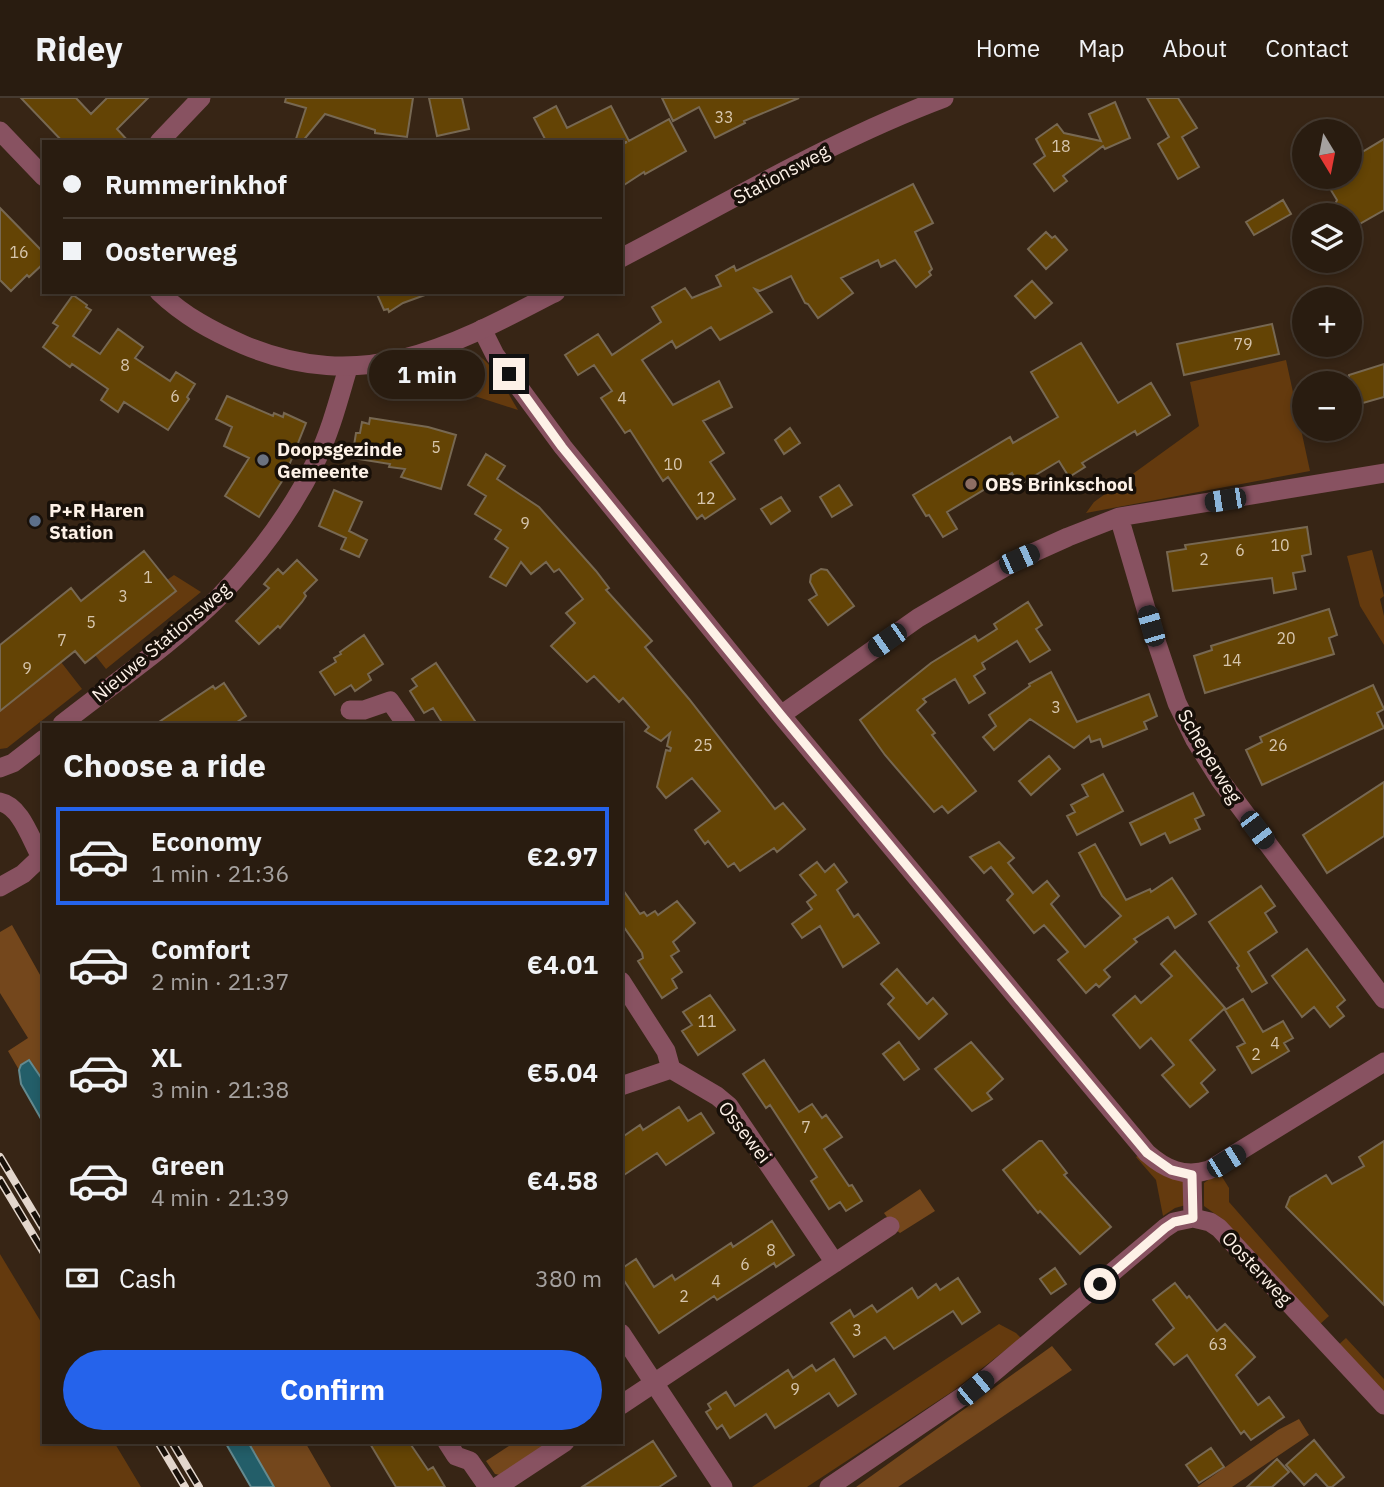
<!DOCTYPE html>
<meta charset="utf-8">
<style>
:root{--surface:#291c10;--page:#35291e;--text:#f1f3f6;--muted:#a5a19f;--line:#453a30;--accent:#2563eb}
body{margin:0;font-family:"IBM Plex Sans",sans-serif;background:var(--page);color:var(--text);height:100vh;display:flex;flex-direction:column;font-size:26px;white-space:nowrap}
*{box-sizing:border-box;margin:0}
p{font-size:23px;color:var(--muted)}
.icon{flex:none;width:38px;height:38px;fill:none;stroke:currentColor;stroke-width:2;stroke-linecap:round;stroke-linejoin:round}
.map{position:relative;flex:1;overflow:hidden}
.sheet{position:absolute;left:42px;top:625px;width:581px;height:721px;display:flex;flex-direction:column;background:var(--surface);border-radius:0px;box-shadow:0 4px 10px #0003,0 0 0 2px var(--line)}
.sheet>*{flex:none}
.top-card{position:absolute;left:42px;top:42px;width:581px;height:154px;border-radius:0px;box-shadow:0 4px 10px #0003,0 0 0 2px var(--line);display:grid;align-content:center;height:154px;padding:0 21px;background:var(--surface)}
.needle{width:46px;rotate:170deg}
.buttons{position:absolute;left:1292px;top:21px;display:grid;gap:14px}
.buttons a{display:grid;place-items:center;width:70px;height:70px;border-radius:50%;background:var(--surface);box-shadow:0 4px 10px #0003,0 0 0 2px var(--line);font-size:35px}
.end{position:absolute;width:32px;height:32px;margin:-16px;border:9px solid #fdf1e7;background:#111;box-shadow:0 0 0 4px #111}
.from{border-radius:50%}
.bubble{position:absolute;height:49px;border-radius:24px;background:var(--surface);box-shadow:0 4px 10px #0003,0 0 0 2px var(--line);font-size:23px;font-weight:700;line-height:49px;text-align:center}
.car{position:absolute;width:21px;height:42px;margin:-21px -10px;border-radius:9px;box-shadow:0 0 5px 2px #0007;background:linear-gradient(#222 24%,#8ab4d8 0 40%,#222 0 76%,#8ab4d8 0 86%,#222 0)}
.top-card b{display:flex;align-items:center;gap:24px;height:66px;font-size:26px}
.top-card b+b{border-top:2px solid var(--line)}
.top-card i{width:18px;height:18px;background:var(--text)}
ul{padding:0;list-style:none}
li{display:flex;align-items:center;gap:21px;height:98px;margin:0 14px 10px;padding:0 7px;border:4px solid transparent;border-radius:0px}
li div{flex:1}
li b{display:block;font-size:26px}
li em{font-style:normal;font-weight:700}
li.selected{border-color:var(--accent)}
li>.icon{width:63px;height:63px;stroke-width:1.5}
h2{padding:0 21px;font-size:32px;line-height:84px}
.pay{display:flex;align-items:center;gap:18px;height:77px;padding:0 21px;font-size:26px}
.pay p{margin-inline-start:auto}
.button{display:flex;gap:14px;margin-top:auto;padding:14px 21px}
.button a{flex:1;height:80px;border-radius:42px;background:var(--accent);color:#fff;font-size:28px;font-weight:700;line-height:80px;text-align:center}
header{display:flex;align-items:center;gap:42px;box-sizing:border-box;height:98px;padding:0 35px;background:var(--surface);border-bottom:2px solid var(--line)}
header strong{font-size:33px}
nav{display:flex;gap:38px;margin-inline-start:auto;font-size:24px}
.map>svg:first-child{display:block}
.green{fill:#643a0e}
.forest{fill:#74471c}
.water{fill:#235e69;stroke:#648a8f;stroke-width:2}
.building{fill:#644405;stroke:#776852;stroke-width:2}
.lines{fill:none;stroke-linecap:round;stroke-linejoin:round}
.minor{stroke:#885261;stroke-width:19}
.tertiary{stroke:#885261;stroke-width:19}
.rail-casing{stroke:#e3d6cc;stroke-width:8}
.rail{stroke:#181009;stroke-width:5;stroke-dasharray:16;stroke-linecap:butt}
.route{stroke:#fdf1e7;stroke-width:9}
.worship-dot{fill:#6b7280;stroke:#181009;stroke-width:2.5}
.education-dot{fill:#8d6e63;stroke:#181009;stroke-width:2.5}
.service-dot{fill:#5c6f8a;stroke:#181009;stroke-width:2.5}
.labels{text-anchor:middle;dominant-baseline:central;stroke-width:7;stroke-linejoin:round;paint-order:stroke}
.number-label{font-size:16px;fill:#d7c6ae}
.street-label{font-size:19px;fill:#fdf1e7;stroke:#181009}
.poi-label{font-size:19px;font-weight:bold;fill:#fdf1e7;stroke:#181009;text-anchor:start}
</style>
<header>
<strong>Ridey</strong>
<nav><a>Home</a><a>Map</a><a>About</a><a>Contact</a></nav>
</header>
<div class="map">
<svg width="1384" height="1389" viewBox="0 0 1384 1389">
<rect width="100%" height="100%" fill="#372515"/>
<path class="green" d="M470,253C494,263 505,291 518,312L419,280L374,279L414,272Z
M1286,262L1310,373L1086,415L1094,404L1199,328L1190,284Z
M1372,452L1384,498L1380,501L1384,518V547L1360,508L1347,458Z
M174,477L201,494L106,571L95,557L167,482Z
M61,564L82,591L7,650L0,651V613Z
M1140,1056L1186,1079V1107L1175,1110L1163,1118L1156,1082L1136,1059Z
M1219,1074L1229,1090V1104L1329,1218L1319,1227L1225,1123L1204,1108V1085Z
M0,1156L44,1229V1344H114L141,1389H0Z
M999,1226L1016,1235L1021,1240L953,1293L807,1389H752Z
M1346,1240L1384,1281V1301L1336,1249Z"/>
<path class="forest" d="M12,827L44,884V984L29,962L21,967L19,972L8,953L28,940L0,895V834Z
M920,1091L935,1113L900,1135L896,1132L884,1115Z
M1052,1248L1072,1272L898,1389H856Z
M1299,1321L1309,1337L1232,1389H1197L1278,1332Z
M248,1344H305L331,1389H274Z
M515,1344H550L500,1377L495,1376L486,1363Z"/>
<path class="water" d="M29,962L44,984V1026L21,986L19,972L21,967Z
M225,1344H248L274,1389H251Z"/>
<path class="building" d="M21,0H76L91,16L107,0H148L117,31L129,44H63Z
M286,0H413L407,39L375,35V32L325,16L302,44H295L306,10L285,4Z
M429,0H462L469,31L437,38Z
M662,0H799L744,23L745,25L715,40L699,9L673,23Z
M1147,0H1178L1197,30L1182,39L1199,69L1178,81L1158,46L1169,39Z
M1115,4L1130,40L1105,51L1103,48L1063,78L1067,83L1054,93L1034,66L1045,58L1036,41L1057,26L1064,35L1101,43L1089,16Z
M556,8L567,30L611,8L629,43L669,21L686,53L645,76L644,74L621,89V47L627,44H539L545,41L534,20Z
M1384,41V112L1349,132V117H1330L1337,102L1323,79H1349V62Z
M913,86L933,125L915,134L932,171L929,174L931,177L916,189L895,162L881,169L878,162L841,180L853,195L818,220L808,206L805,205L791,178L760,193L755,191L772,214L720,242L711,229L676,250L672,243L642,262L673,307L719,283L732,309L703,323L724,355L710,364L735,401L705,421L702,417L697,421L668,379L663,383L630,332L625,335L601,300L612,293L594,267L578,277L565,257L598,236L612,257L661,224L652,209L685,190L692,200L721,188L716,178L734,168L736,173Z
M1283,102L1291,116L1254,137L1246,124Z
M0,110L44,155V165L29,179L27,177L11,193L0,182Z
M1046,134L1052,140L1055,138L1067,152L1046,171L1028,151Z
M1032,183L1052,205L1035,220L1015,198Z
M376,194H427L428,196L403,205L389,214L388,211L384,212Z
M73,197L87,207L86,209L91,212L73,238L100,256L118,231L143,249L135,260L170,283L176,274L195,286L187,299L189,301L168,332L124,304L118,314L101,302L108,291L72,266L70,269L43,249L58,228L53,225Z
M1272,226L1279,256L1184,277L1177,246Z
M1081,245L1118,305L1151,285L1170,317L1137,337L1135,333L1082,365L1085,369L1069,379L1059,363L1019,387L1012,375L947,414L957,431L943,439L929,417L926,418L913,397L1010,339L1013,345L1058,319L1031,274Z
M1384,266V299L1349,309V277Z
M227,298L273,318L274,315L283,319L284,315L306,325L284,380L259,419L225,398L249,360L224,348L232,329L216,321Z
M370,320L428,329L456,337L441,391L401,379L405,371L389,369L390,366L352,360L356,335H360L362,324L369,326Z
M790,330L800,345L784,356L775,342Z
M486,356L505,368L497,381L539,409L596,473L609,490L606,492L652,543L645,549L689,601L775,711L783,705L805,731L777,754L774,750L740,773L734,765L728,769L708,743L705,746L695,732L720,713L692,680L666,700L657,689L666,652L670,653L671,650L667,648L670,635L661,643L645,633L649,629L623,600L619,604L594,578L587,584L551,548L575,525L566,515L583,501L559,471L554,474L546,464L531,476L521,464L506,488L490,479L508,450L495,441L501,432L475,416L486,398L468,387Z
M839,387L852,407L832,419L820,399Z
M334,392L362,404L349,433L367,442L359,459L341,451L346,440L319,428Z
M781,399L790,413L771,426L761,411Z
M1307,429L1311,456L1302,458L1305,473L1293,475L1296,491L1274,495L1272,480L1173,493L1167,454L1186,451L1185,447Z
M144,453L176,493L85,565L75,553L0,613V547L71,490L81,503Z
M297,462L317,482L304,495L306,498L302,504L280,530L278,528L259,546L236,523L269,490L264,486L271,478L278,471L283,476Z
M821,471L827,472L854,508L828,527L809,502L817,497L810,484L811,477Z
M1028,504L1042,527L1036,531L1050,552L1030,564L1017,543L982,565L985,571L974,578L985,595L969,605L955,581L923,601L926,604L917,612L935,635L932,637L976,693L948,715L942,708L934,714L885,657L860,622L931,565L975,538L978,543L997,531L994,526Z
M1329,511L1337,537L1329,540L1334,556L1205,595L1194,558L1212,552L1211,548Z
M364,537L383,566L368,576L371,582L355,593L351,587L335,597L320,574L336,564L334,560L341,556L340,554Z
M436,565L477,626H443L433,610L424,615L410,593L417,588L412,581Z
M1051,574L1077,624L1149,596L1157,618L1144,624L1147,631L1103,649L1100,641L1091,644L1089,638L1074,650L1030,621L994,652L983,639L996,628L989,617L1030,588L1029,586Z
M224,585L246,618L234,626H156L213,588L215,591Z
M1373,587L1384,611L1377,615L1384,630L1262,687L1246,652L1262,644L1260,639Z
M1049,658L1060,671L1031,697L1019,683Z
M1103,676L1123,713L1077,737L1067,718L1075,714L1071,707L1088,698L1082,687Z
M1384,684V738L1327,775L1303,737Z
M1193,695L1204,717L1195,721L1200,731L1170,745L1165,735L1141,747L1130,725Z
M999,744L1014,760L1008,765L1033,795L1047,783L1059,798L1051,806L1085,849L1121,818L1102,798L1079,755L1095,746L1126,802L1150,791L1151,794L1172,780L1196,816L1175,830L1168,819L1134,841L1137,844L1104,872L1110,879L1099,889L1096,886L1086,895L1058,862L1068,854L1044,827L1034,835L1007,802L1013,796L991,769L984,775L970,759Z
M817,764L825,774L834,766L847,784L837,792L854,819L858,816L879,845L843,869L820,828L802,840L792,826L812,811L807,804L816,797L800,777Z
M1261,788L1275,808L1265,815L1277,834L1248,854L1267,885L1252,894L1237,870L1239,868L1209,824Z
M621,789L640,816L644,814L647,818L655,813L658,817L677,803L695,825L673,844L679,853L671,858L682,874L672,881L677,890L662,900L638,863L643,860L642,855L621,825Z
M1307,851L1345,902L1337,909L1344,918L1330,929L1314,909L1302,919L1272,878Z
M1175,853L1225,910L1190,942L1215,972L1201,985L1208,994L1190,1009L1162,977L1174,967L1151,940L1140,950L1113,917L1135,898L1141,905L1172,878L1161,866Z
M897,871L927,906L933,900L947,916L919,941L888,906L894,900L881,886Z
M710,897L735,932L698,957L682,933L692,927L683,914Z
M1243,901L1263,934L1283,923L1293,940L1284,945L1289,953L1252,975L1237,949L1245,945L1225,912Z
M899,944L919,971L904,982L883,956Z
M971,944L1003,981L987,995L992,1001L972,1013L935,971Z
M764,962L799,1014L812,1006L822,1020L826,1017L842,1039L824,1051L849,1088L852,1087L862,1103L846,1113L840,1104L829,1111L811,1083L817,1079L770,1007L766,1010L743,976Z
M679,1009L688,1023L701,1015L714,1035L666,1067L657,1055L621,1079V1040L640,1027L643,1032Z
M1039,1043H1042L1067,1075L1064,1077L1111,1129L1080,1156L1040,1113L1038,1115L1003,1072Z
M1384,1043V1207L1286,1109L1290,1099L1326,1077L1332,1086L1364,1068L1359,1059Z
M772,1123L794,1157L776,1169L774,1165L717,1202L714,1198L659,1235L621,1178V1171L636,1161L654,1189L672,1177L675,1182L731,1145L733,1149Z
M1055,1170L1066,1186L1051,1196L1040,1181Z
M958,1180L980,1214L962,1226L953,1213L894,1251L885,1239L854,1259L831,1225L850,1212L854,1219L872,1207L877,1214L912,1190L918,1200L936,1186L940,1192Z
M1175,1185L1187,1200L1189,1198L1217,1233L1225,1226L1255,1259L1236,1277L1258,1307L1269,1299L1284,1319L1251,1342L1244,1333L1241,1336L1187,1257L1174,1267L1156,1246L1174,1230L1153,1202Z
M834,1261L856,1296L838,1308L829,1295L775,1330L766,1316L730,1340L722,1327L717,1331L706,1314L711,1311L708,1306L726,1294L735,1308L788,1272L793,1280L812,1267L816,1273Z
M1314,1342L1344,1379L1332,1389H1328L1316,1376L1304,1387L1286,1367Z
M653,1343L676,1378L659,1389H582Z
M369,1344H409L428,1372L433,1369L445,1389H396Z
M1211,1350L1224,1369L1199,1385L1186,1367Z
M1277,1361L1289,1374L1272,1389H1247Z"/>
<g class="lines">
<path class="minor" d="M159,44L201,0
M482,231L495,257L563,349L781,617L1147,1055C1165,1071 1184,1080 1209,1072L1384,964
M1119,419L1151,528L1177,605L1195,642L1220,682L1384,901
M350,612H364L390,603L406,626
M781,617L918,520L1019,461L1068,439L1119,419L1384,375
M62,626C114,585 172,546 219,499C258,458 293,411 317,361C331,332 339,300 348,270
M0,670L13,665L44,641
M0,704C21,708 31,742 41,759
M0,789L23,776L41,759
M621,883L666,953L671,971L717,998L729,1008L835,1165
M621,988L671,971
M1192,1077L1193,1120L1210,1124L1219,1130L1384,1307
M621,1235L723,1389
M621,1307L890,1128
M447,1344L456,1358L470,1363L488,1389
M497,1389L565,1344
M829,1389L975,1290L1165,1130L1174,1124L1193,1120"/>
<path class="tertiary" d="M0,33L44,79
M621,160C727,105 832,42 944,0
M159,194C184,218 212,233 244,247C363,297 451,249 556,194"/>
<defs>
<path id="rail" d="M0,1059L44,1132
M0,1082L44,1155
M158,1344L185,1389
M172,1344L199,1389"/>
</defs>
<use href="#rail" class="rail-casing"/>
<use href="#rail" class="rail"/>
</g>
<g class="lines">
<path class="route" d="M509,276L562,349L781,617L1147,1055L1171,1072L1192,1077L1193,1120L1174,1124L1165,1130L1100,1186"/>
</g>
<circle class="worship-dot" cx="263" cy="362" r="7"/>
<circle class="education-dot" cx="971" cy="386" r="7"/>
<circle class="service-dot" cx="35" cy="423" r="7"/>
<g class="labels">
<g class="number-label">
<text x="724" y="19">33</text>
<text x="1061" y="48">18</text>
<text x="19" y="154">16</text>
<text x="1243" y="246">79</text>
<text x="125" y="267">8</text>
<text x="175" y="298">6</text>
<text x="622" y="300">4</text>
<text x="436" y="349">5</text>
<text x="673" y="366">10</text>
<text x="706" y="400">12</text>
<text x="525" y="425">9</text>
<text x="1280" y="447">10</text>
<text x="1240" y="452">6</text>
<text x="1204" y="461">2</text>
<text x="148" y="479">1</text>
<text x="123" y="498">3</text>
<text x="91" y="524">5</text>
<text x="1286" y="540">20</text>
<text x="62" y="542">7</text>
<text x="1232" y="562">14</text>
<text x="27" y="570">9</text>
<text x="1056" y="609">3</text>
<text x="703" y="647">25</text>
<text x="1278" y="647">26</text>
<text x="707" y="923">11</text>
<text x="1275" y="945">4</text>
<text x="1256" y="956">2</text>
<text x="806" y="1029">7</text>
<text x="771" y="1152">8</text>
<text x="745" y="1166">6</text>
<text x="716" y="1183">4</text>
<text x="684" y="1198">2</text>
<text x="857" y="1232">3</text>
<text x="1218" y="1246">63</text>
<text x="795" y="1291">9</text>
</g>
<g class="street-label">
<text transform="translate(781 76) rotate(-28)">Stationsweg</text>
<text transform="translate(161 544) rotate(-40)">Nieuwe Stationsweg</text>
<text transform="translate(1210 658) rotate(59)">Scheperweg</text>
<text transform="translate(745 1034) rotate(52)">Ossewei</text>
<text transform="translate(1257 1170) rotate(47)">Oosterweg</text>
</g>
<g class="poi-label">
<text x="277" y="351">Doopsgezinde<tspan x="277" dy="22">Gemeente</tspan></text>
<text x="985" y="386">OBS Brinkschool</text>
<text x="49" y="412">P+R Haren<tspan x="49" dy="22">Station</tspan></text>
</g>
</g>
</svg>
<div class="buttons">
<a><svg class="needle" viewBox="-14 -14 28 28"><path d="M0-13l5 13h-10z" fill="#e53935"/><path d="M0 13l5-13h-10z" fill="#a5a19f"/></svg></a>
<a><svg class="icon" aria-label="layers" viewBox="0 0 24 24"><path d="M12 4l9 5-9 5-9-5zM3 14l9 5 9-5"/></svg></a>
<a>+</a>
<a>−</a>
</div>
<i class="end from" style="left:1100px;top:1186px"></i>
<i class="end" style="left:509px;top:276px"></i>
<div class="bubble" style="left:369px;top:252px;width:116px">1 min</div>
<i class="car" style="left:1225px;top:402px;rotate:261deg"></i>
<i class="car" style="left:1019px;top:461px;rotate:66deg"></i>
<i class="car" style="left:1151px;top:528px;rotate:344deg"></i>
<i class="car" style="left:887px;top:542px;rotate:235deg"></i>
<i class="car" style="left:1257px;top:732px;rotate:143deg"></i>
<i class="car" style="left:1226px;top:1063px;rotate:58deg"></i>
<i class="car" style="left:975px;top:1290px;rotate:50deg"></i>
<div class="top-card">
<b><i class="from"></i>Rummerinkhof</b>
<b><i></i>Oosterweg</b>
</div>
<section class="sheet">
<h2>Choose a ride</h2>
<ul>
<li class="selected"><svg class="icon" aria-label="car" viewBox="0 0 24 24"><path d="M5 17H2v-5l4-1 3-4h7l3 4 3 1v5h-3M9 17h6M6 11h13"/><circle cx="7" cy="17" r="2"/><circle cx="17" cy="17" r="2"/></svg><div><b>Economy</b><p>1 min · 21:36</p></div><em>€2.97</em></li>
<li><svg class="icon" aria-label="car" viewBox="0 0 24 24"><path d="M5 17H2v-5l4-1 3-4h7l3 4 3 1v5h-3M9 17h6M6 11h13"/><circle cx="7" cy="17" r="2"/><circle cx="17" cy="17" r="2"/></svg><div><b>Comfort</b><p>2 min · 21:37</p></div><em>€4.01</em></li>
<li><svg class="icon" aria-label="car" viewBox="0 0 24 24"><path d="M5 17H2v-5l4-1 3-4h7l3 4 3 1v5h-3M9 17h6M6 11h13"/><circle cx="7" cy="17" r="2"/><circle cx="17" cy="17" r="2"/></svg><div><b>XL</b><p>3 min · 21:38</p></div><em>€5.04</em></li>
<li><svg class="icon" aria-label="car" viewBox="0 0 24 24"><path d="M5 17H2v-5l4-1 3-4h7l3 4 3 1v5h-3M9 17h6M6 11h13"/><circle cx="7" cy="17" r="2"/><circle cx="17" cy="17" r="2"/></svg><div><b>Green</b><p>4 min · 21:39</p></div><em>€4.58</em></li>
</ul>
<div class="pay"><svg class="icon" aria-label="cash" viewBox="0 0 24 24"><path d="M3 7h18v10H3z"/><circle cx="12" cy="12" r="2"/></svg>Cash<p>380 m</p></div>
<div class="button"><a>Confirm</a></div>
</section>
</div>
